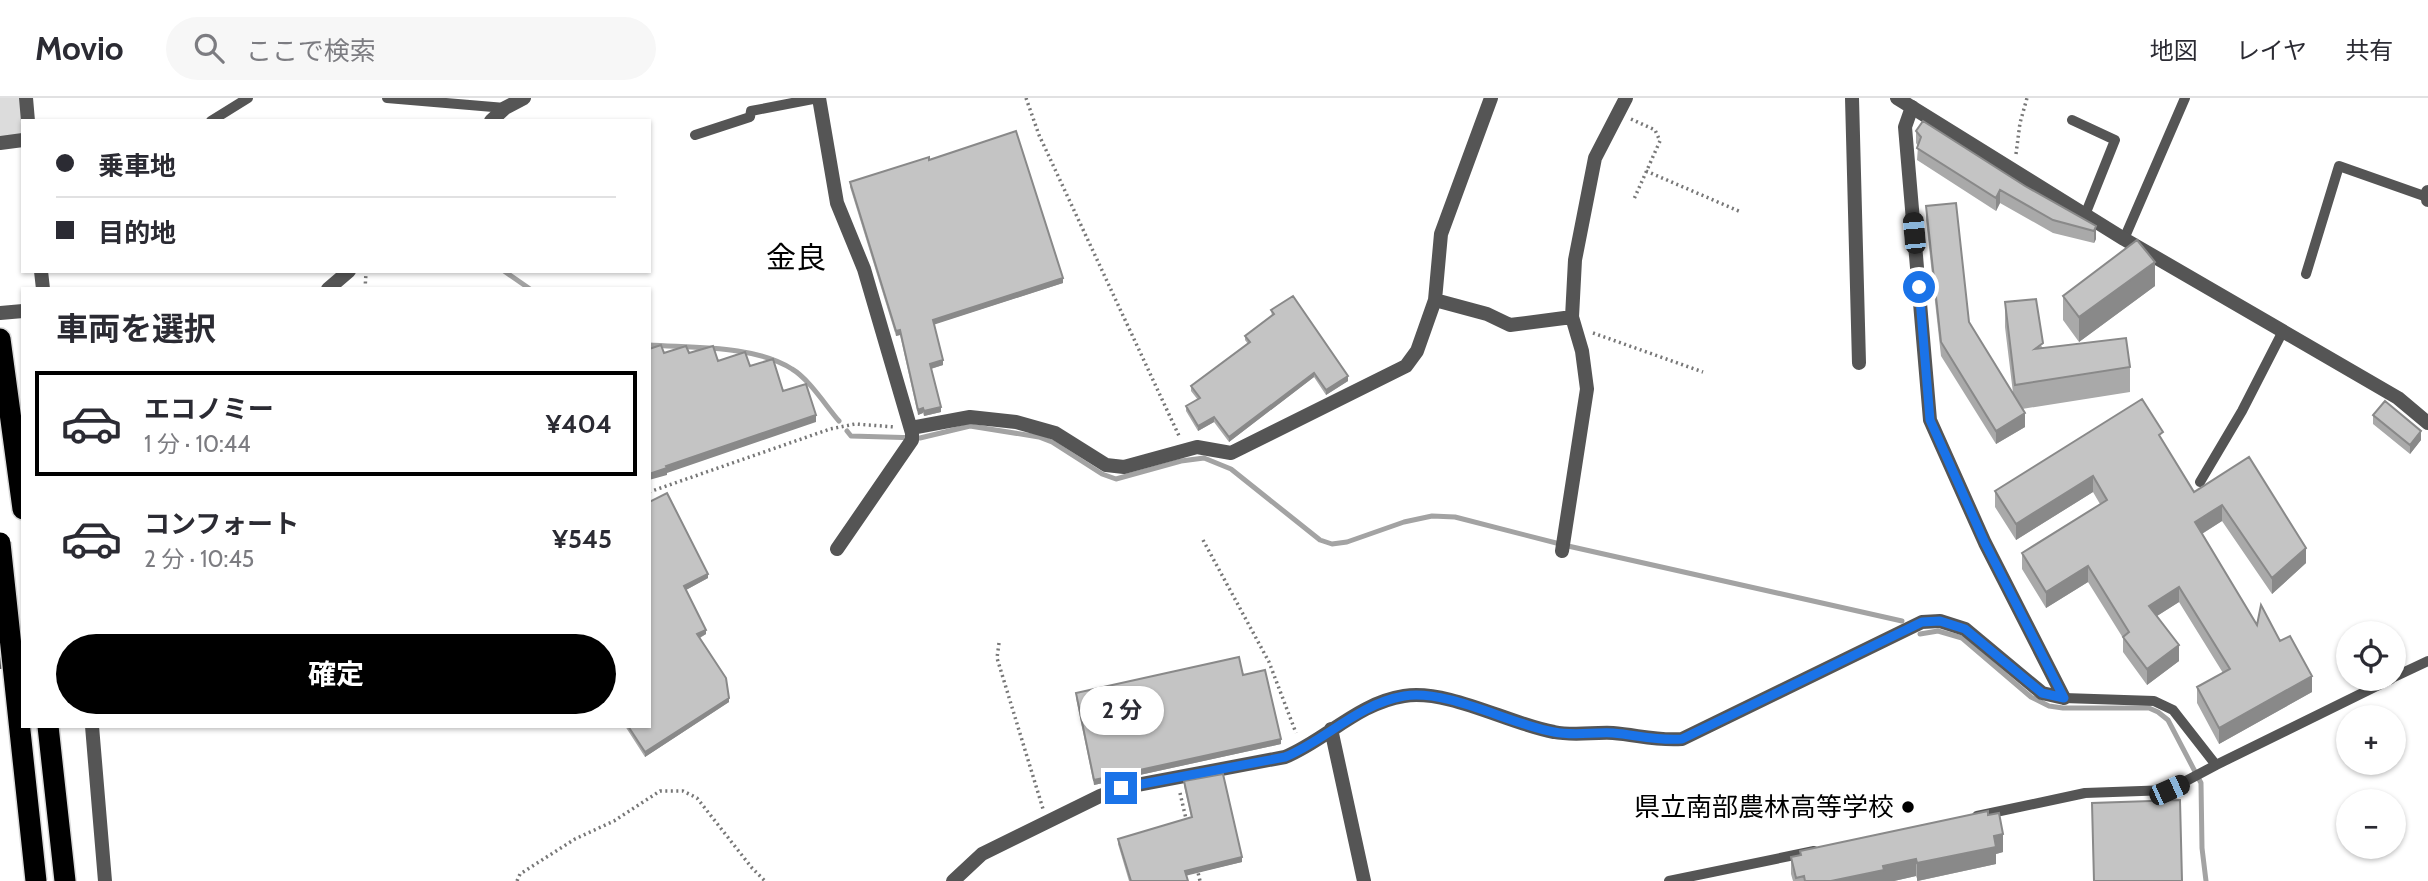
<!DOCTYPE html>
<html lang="ja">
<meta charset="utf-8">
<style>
:root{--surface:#fff;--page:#f7f7f7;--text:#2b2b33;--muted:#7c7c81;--line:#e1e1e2;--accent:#000}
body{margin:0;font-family:Cabin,"Noto Sans JP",sans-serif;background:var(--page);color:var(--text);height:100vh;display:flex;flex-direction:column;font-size:26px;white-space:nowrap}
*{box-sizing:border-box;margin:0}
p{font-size:23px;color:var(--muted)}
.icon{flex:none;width:38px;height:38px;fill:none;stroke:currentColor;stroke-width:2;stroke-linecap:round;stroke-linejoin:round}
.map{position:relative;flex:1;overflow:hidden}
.panel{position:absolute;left:21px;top:189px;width:630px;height:441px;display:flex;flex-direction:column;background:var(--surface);border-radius:0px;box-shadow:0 2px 5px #0004}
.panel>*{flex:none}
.hud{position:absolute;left:21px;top:21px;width:630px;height:154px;border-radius:0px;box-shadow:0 2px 5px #0004;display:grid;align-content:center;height:154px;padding:0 35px;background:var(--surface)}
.buttons{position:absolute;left:2336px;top:523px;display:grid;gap:14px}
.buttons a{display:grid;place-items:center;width:70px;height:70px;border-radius:50%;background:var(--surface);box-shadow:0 2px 5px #0004;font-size:35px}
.end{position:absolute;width:32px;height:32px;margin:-16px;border:9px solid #1a73e8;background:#fff;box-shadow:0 0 0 4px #fff}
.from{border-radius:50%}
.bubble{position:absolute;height:49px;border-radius:24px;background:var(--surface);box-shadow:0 2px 5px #0004;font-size:23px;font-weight:700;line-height:49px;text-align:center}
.car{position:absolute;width:21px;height:42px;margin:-21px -10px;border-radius:9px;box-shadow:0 0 5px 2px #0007;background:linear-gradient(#222 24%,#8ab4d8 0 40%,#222 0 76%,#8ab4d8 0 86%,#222 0)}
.hud b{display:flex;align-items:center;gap:24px;height:66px;font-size:26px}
.hud b+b{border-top:2px solid var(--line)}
.hud i{width:18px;height:18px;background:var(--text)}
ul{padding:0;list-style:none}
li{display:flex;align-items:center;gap:21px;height:105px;margin:0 14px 10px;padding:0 21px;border:4px solid transparent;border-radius:0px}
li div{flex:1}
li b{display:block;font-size:26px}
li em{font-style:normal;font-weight:700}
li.selected{border-color:var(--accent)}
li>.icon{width:63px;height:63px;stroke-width:1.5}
h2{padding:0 35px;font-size:32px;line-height:84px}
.primary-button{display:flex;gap:14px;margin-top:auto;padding:14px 35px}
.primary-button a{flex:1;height:80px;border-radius:42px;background:var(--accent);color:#fff;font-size:28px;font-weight:700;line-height:80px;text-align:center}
header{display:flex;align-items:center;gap:42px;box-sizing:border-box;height:98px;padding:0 35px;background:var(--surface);border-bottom:2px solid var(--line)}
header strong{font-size:33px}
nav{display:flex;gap:38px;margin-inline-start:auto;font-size:24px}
.search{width:490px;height:63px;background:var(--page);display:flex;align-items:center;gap:18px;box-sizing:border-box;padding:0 24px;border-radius:38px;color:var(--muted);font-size:26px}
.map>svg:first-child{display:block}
.green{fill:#dcdcdc}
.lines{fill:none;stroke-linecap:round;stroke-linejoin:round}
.stream{stroke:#a3a3a3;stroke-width:5}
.motorway-casing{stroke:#dbdbdb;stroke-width:24}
.path{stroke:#777;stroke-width:3.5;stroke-dasharray:2 3.5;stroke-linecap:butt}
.service{stroke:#555;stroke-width:10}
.minor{stroke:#555;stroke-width:14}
.tertiary{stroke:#555;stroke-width:14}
.motorway{stroke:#000;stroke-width:21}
.motorway-bridge-casing{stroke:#dbdbdb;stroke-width:24;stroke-linecap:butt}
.motorway-bridge{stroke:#000;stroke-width:21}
.wall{fill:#a9a9a9}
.shaded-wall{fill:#898989}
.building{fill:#c4c4c4;stroke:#898989;stroke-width:2}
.route{stroke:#1a73e8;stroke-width:9}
.poi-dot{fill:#000;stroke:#fff;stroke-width:2.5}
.labels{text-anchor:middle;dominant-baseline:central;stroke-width:5;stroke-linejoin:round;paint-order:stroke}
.poi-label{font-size:26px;fill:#000;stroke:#fff;text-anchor:end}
.quarter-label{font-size:30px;fill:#000;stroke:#fff}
</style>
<header>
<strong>Movio</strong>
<div class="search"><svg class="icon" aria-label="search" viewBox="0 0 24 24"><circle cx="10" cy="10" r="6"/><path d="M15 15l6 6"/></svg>ここで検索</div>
<nav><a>地図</a><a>レイヤ</a><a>共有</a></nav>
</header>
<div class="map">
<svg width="2428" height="783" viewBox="0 0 2428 783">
<rect width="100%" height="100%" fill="#fff"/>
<path class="green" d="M0,0H21L23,38L0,41Z"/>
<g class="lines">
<path class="stream" d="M504,173L530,191
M649,247C692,250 755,247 792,271C809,281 826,308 839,323
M847,333L851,338L920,340L970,328L1039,339L1052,344L1102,376L1116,381L1181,363L1204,360L1231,371L1320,442L1332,446L1347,444L1404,424L1432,418L1455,419L1568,448L1902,523
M1920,536L1938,533L1962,540L2031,599L2049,608L2063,610H2149L2158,614L2168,622L2201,685L2202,750L2206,783"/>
<defs>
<path id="motorway" d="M0,241L23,411
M48,628L65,783"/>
</defs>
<use href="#motorway" class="motorway-casing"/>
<path class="path" d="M1026,0L1039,37L1180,340
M1631,21L1655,32L1660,43L1634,101
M2016,56L2020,25L2027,0
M1646,73L1741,114
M365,191L366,175
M1593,235L1703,274
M649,394L830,331L855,326L895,329
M1203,442L1269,564L1296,635
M999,545L997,560L1043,711
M1180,695L1187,725
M1197,770L1200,783
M517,783L520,776L575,741L614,723L660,693H683L697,700L752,770L765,783"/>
<path class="service" d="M387,0L505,10
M2072,22L2115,42L2085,117
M211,23L248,0
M695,37L750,19L751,13L818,0
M2124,141L2185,0
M2306,176L2339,68L2427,99
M2200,384L2242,313L2283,233
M2394,579L2428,563
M2064,600L2154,603L2173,612L2216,667L2391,581
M1977,718L2085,695L2169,692L2216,667
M1669,783L1814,753"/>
<path class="minor" d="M26,0L28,23
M819,0L837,105L864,171L912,335V342L837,451
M1852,0L1859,265
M1912,9L1905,29L1930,322L1985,445L2064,600
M0,45L23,42
M2428,94V102
M41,173L43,191
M328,191L349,173
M1435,202L1441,136L1491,0
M0,215L23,213
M911,330L970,319L1016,324L1055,335L1106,367L1124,369L1197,349L1231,355L1406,268L1417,253L1435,202L1487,216L1510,227L1572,219L1575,162L1595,60L1626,0
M1562,453L1587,291L1582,253L1572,219
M0,564L23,547
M92,628L105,783
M1331,631L1364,783
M953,783L982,756L1100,698L1121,690L1285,659C1326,642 1358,605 1404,598C1449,591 1509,626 1554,634C1573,638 1594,634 1613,635C1638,637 1656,643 1682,641L1922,524L1940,523L1965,531L2042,595L2064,600"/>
<path class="tertiary" d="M1897,0L2124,141L2398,300L2428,325
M491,23L505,10L524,0"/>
<use href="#motorway" class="motorway"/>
<defs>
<path id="motorway-bridge" d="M0,445L36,783"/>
</defs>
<use href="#motorway-bridge" class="motorway-bridge-casing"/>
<use href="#motorway-bridge" class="motorway-bridge"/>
</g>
<path class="wall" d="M1916,33L2025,88L2096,128V141L2094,145L2053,135L2000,105L1996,113L1917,62L1918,48L1916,45Z
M929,62L1063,185L934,226L943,267L931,271L941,314L924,318L923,315L918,317L900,237L896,238L850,89V84Z
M1926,108L1969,224L2013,295L2005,229V204L2043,250L2130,269V294L2022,311L2025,329L1996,346L1941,258L1926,122Z
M2155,188L2079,244L2063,222V198Z
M1271,212L1348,283L1326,297L1314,279L1229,344L1214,324L1198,333L1186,313V308L1198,302L1191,293V288L1248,246L1245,242V238L1272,218Z
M2373,317L2421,342L2410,356L2373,326Z
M2163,344L2194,394L2249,359L2306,465L2272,496L2222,423L2202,436L2257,527L2280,543L2312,594L2219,646L2197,605V589L2223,575L2179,504L2157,518L2179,563L2147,587L2123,554V540L2088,484L2046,510L2022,471V455L2100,406L2093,394L2016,442L1995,409V393Z
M649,404L708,480L686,492L706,536L700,540L729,604L645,659L625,628H649Z
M1243,577L1281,646L1094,687L1076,600V595Z
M1184,683L1242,764L1186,777L1188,783H1129L1118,746V741L1191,719L1184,688Z
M1988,717L2003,754L1996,756V766L1918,783L1916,778L1894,783H1793L1791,776V759L1800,757V753Z"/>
<path class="shaded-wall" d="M2000,92V105L1996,113V100Z
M2096,128V141L2094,145V133Z
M2155,164V188L2079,244V219Z
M1063,180V185L933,227V222Z
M900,232V237L896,238V233Z
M943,262V267L930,271V266Z
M1314,275V279L1229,344V339Z
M1348,278V283L1326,297V292Z
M941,309V314L924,318V313Z
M923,310V315L918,317V312Z
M2025,315V329L1996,346V333Z
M816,317V324L667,375V377L649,382V376L666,368Z
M1214,319V324L1198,333V328Z
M2421,333V342L2410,356V347Z
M2093,378V394L2016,442V426Z
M2222,407V423L2195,440V424Z
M2306,450V465L2272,496V480Z
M2088,468V484L2046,510V494Z
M708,476V480L684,493V488Z
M2179,489V504L2149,523V508Z
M706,532V536L697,541V536Z
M2179,547V563L2147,587V571Z
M2312,578V594L2219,646V630Z
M729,600V604L645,659V654Z
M1281,641V646L1094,687V682Z
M2003,736V754L1996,756V766L1917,783V765L1994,738Z
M1242,759V764L1185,778V773Z
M1916,761V778L1894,783H1831L1883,768Z"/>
<path class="building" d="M1923,23L2025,88L2096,128L2094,133L2053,122L2000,92L1996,100L1917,50L1921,39L1916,33Z
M1016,33L1063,180L933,222L943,262L930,266L941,309L924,313L923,310L918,312L900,232L896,233L850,84L929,59V62Z
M1956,105L1969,224L2025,315L1996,333L1941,244L1926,108Z
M2137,142L2155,164L2079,219L2063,198Z
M1293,198L1348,278L1326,292L1314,275L1229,339L1214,319L1198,328L1186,308L1200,300L1191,288L1250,244L1245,238L1274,216L1271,212Z
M2036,201L2043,245L2035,251L2126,240L2130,269L2015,287L2005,204Z
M661,247L664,255L686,248L689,255L713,248L718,263L745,254L750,268L773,261L783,293L806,286L816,317L666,368L667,370L649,376V251Z
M2142,301L2163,334L2159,337L2194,394L2249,359L2306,450L2272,480L2222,407L2195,424L2257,527L2261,507L2280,543L2290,538L2312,578L2219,630L2197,589L2230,571L2179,489L2149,508L2179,547L2147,571L2123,539L2129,534L2088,468L2046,494L2022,455L2107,402L2093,378L2016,426L1995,393Z
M2385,303L2421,333L2410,347L2373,317Z
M667,395L708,476L684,488L706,532L697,536L726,580L729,600L645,654L628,628H649V404Z
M1239,559L1243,577L1265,572L1281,641L1094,682L1076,595Z
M1223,676L1242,759L1185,773L1188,783H1131L1118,741L1192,719L1184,683Z
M2180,702L2182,783H2094L2092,705Z
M1988,713V717L1999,715L2003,736L1994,738L1996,749L1917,765L1916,761L1883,768L1884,772L1831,783H1805L1804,778L1796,780L1791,759L1801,757L1800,753Z"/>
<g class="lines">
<path class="route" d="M1121,690L1285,659C1326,642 1358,606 1404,598C1448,591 1509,626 1554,634C1573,638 1593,634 1613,635C1637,637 1656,643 1682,641L1922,524L1940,523L1965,531L2042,595L2064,600L1985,445L1930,322L1919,189"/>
</g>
<circle class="poi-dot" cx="1908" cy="709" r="7"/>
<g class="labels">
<g class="poi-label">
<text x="1894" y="709">県立南部農林高等学校</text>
</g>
<g class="quarter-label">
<text x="796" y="159">金良</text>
</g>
</g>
</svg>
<div class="buttons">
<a><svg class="icon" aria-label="locate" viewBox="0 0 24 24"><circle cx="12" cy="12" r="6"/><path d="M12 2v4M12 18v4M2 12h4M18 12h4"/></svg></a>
<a>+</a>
<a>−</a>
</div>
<i class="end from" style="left:1919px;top:189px"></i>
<i class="end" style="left:1121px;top:690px"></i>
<div class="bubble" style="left:1080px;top:588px;width:84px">2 分</div>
<i class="car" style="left:1914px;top:135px;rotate:355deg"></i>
<i class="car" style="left:2169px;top:692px;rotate:66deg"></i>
<div class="hud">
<b><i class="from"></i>乗車地</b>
<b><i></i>目的地</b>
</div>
<section class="panel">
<h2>車両を選択</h2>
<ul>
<li class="selected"><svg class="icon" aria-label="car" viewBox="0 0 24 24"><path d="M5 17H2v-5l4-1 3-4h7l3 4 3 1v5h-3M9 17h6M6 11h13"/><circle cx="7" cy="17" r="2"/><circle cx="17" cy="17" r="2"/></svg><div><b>エコノミー</b><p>1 分 · 10:44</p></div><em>¥404</em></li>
<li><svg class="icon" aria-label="car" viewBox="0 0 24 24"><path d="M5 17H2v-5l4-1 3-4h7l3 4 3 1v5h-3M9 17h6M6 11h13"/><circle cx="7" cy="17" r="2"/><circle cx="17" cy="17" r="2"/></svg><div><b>コンフォート</b><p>2 分 · 10:45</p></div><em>¥545</em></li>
</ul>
<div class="primary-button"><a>確定</a></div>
</section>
</div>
